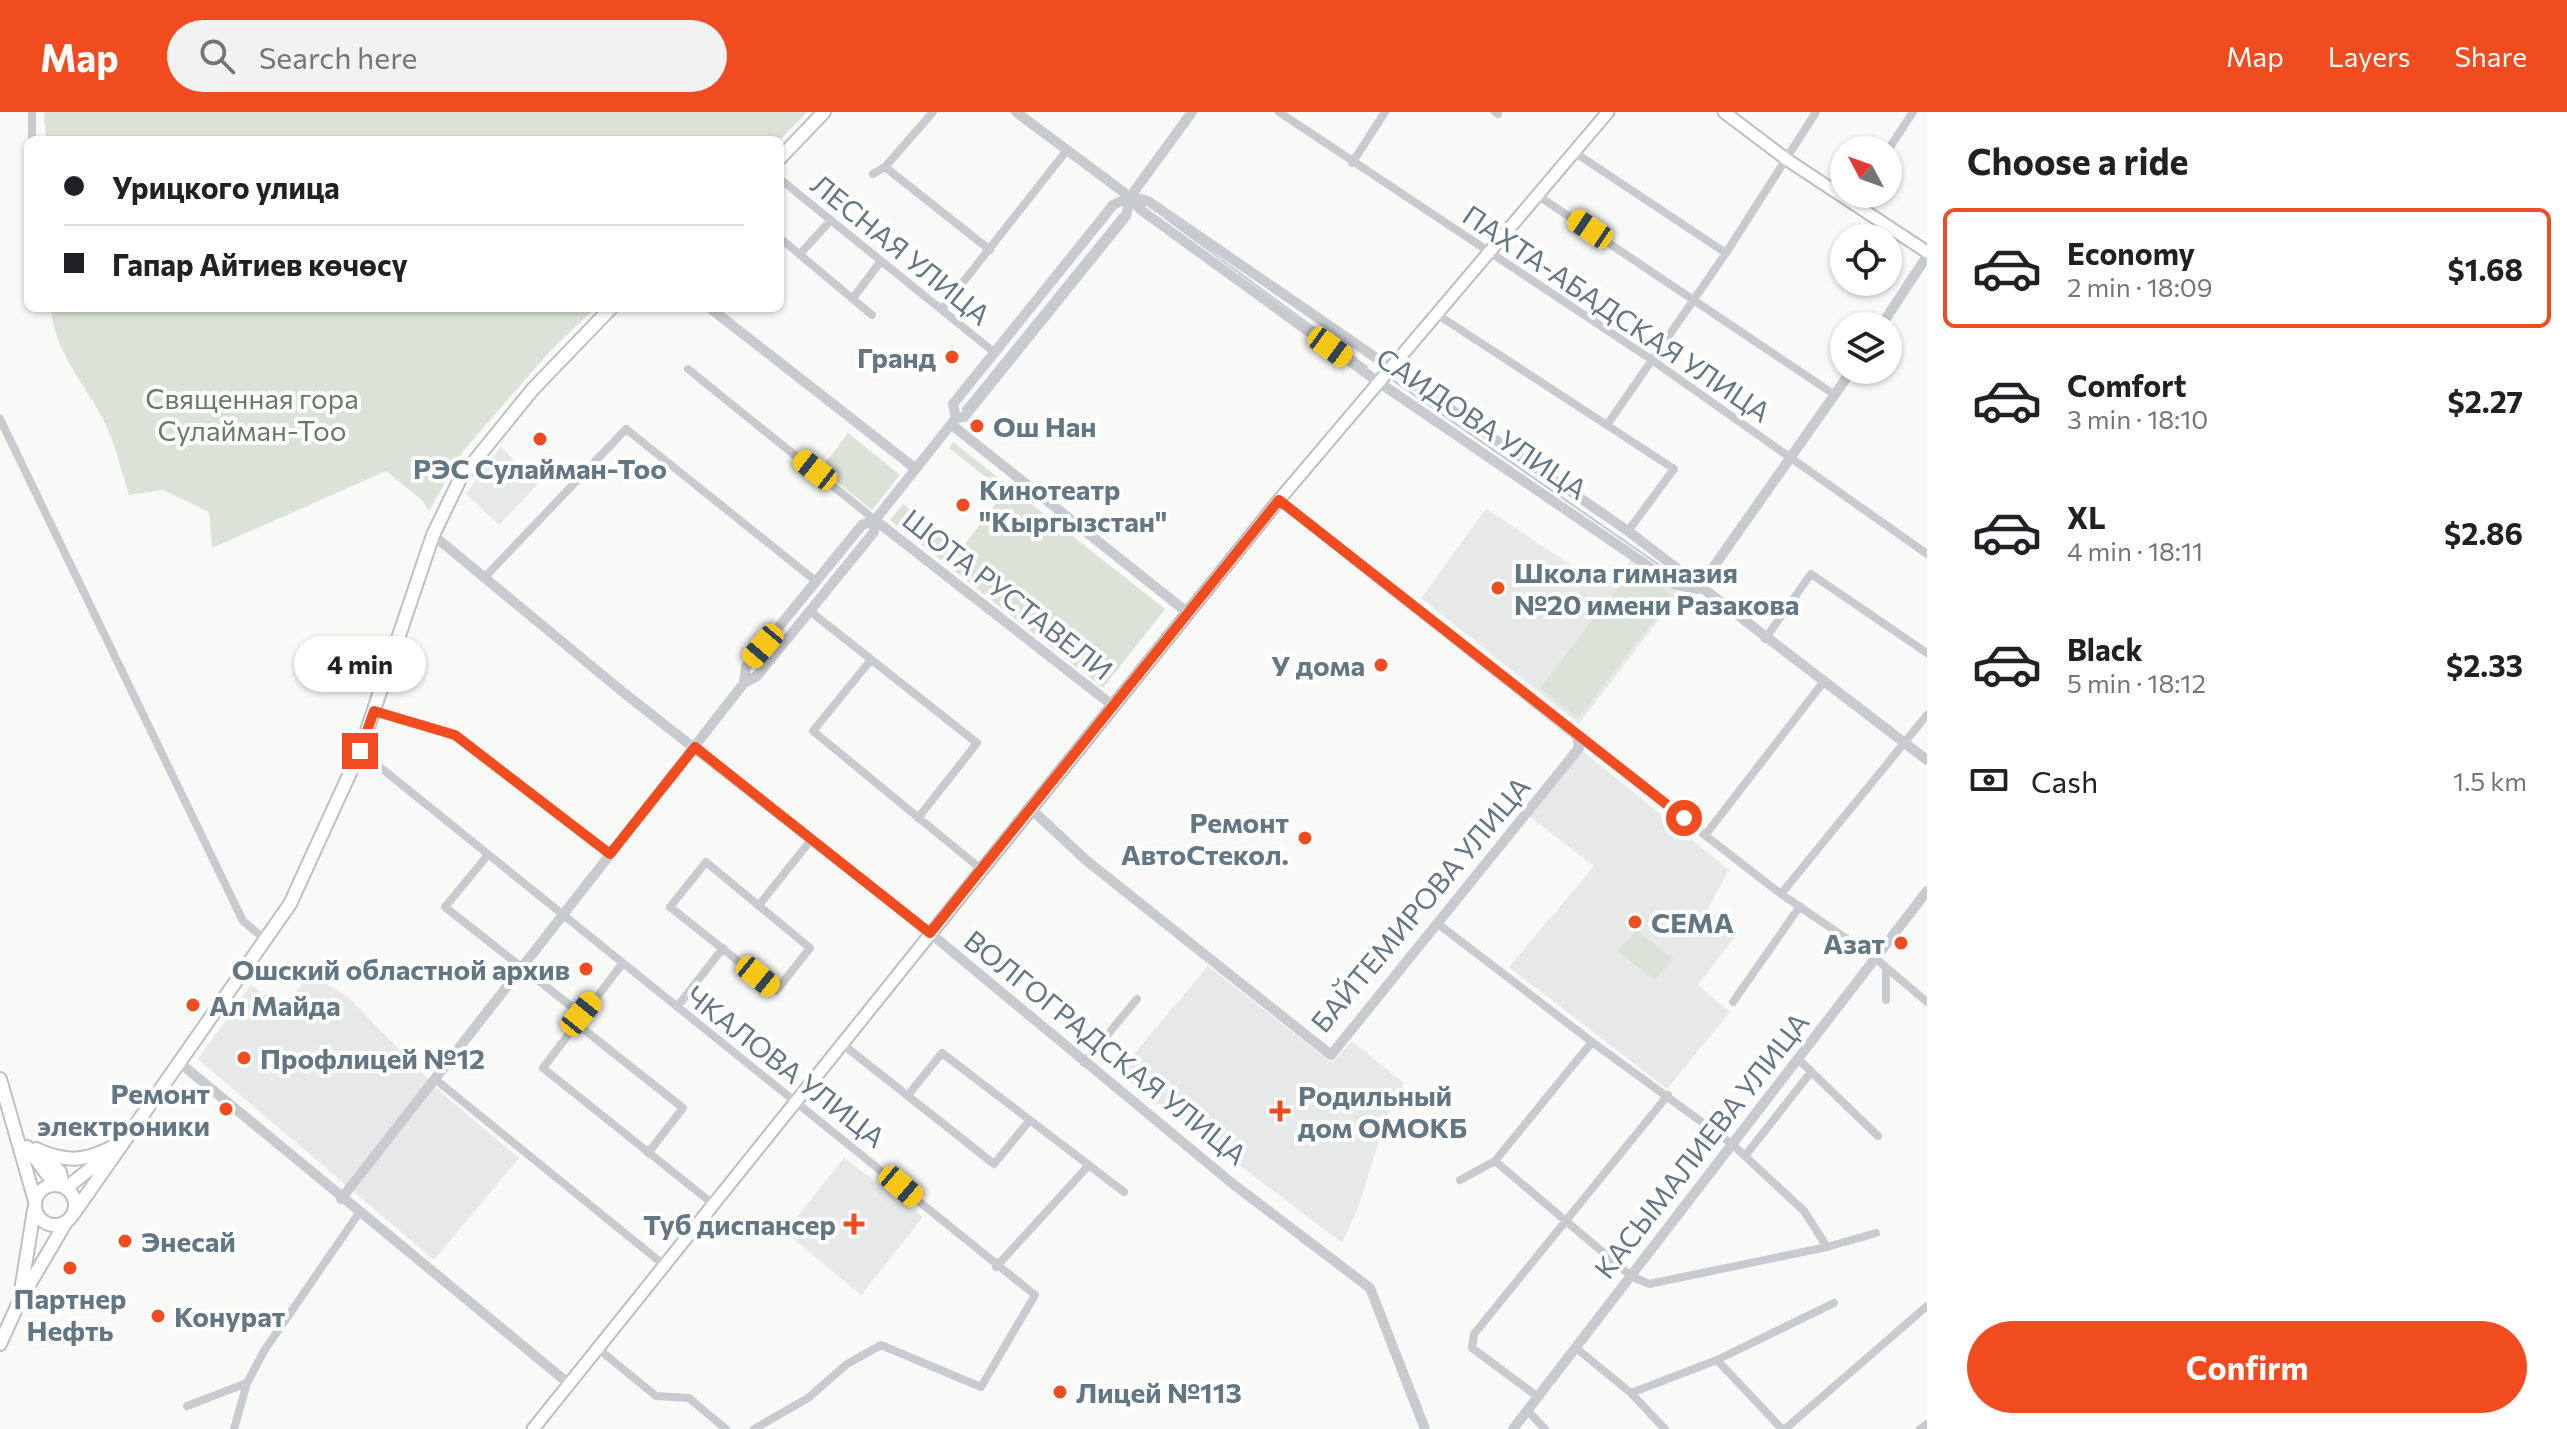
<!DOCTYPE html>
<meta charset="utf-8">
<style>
:root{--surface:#fff;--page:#f2f2f2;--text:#202124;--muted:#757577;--line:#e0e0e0;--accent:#f14c1f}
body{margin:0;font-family:Commissioner,sans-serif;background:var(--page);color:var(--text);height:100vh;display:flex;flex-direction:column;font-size:30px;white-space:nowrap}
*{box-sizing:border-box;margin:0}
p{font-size:26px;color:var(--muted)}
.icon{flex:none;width:44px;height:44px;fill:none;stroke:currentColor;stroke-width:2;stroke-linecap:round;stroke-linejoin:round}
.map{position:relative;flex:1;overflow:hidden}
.details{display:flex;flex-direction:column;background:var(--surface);width:640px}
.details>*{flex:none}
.hud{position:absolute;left:24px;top:24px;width:760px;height:176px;border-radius:12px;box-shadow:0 2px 6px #0004;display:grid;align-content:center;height:176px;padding:0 40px;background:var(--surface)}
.needle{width:52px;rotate:311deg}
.buttons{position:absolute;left:1830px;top:24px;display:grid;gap:16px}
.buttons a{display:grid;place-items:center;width:72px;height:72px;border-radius:50%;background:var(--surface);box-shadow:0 2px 6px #0004;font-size:40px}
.end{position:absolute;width:36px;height:36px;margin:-18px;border:10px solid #f14c1f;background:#fff;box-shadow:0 0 0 4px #fff}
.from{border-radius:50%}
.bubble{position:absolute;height:56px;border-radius:28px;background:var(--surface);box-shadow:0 2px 6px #0004;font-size:26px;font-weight:700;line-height:56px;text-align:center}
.car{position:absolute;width:24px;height:48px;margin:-24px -12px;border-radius:10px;box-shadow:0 0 6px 2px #0007;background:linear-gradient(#f5c518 24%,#345 0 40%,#f5c518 0 76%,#345 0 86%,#f5c518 0)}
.hud b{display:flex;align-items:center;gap:28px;height:76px;font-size:30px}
.hud b+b{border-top:2px solid var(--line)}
.hud i{width:20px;height:20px;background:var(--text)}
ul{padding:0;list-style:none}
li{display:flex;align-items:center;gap:24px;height:120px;margin:0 16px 12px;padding:0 24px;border:4px solid transparent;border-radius:12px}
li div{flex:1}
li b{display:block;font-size:30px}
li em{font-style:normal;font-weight:700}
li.current{border-color:var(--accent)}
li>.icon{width:72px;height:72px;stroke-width:1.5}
h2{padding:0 40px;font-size:36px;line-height:96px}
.pay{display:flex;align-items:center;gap:20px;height:88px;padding:0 40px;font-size:30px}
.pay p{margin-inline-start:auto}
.primary-button{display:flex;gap:16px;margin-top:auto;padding:16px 40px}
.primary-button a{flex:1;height:92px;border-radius:48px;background:var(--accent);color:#fff;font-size:32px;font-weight:700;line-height:92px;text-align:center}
header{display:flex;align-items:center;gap:48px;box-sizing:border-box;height:112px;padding:0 40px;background:var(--accent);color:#fff}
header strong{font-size:38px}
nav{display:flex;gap:44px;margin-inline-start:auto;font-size:28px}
.search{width:560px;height:72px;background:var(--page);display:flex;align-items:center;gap:20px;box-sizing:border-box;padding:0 28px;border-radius:44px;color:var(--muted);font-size:30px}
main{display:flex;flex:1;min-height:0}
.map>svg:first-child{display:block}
.built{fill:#e7e8e8}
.green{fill:#dbe2d7}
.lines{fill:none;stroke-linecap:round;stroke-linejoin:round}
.stream{stroke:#bfcbd0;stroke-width:2}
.secondary-casing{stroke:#b9bfc3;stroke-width:15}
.primary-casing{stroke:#bcc0c4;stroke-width:16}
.minor{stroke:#c7cbcf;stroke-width:8}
.tertiary{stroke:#c7cbcf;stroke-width:10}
.secondary{stroke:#fff;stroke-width:11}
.primary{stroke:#fff;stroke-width:12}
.route{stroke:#f14c1f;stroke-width:10}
.poi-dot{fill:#f14c1f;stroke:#fff;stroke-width:3}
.labels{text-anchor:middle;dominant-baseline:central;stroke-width:8;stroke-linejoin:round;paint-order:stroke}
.street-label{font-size:28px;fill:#627684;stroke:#fff}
.poi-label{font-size:28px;font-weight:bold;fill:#627684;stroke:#fff;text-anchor:start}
.park-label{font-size:28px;fill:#667b61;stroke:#fff}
</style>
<header>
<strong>Map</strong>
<div class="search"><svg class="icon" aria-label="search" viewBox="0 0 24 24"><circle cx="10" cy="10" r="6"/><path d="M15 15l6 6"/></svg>Search here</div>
<nav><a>Map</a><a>Layers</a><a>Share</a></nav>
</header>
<main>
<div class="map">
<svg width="1927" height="1317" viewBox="0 0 1927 1317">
<rect width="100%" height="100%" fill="#f9f9f7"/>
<path class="built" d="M501,334L525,360L530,356L542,368L499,413L466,382Z
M1486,397L1598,471L1614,452L1624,456L1633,445L1679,481L1579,612L1421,486Z
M1579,636L1729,758L1708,797L1737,822L1698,873L1730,900L1667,977L1509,855L1594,754L1526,702Z
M1208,854L1332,951L1352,929L1404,971L1385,1010L1357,1099L1342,1131L1118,961Z
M311,862L349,886L444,983L519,1046L434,1148L198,947L251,873L282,895Z
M844,1046L923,1105L861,1183L785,1120Z"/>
<path class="green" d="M44,0H807L780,28H46Z
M51,196H595L551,238L463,339L429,399L423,389L386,359L212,436L209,400L163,378L129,383C121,358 115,330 103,307C84,271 54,239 51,196Z
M848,321L900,363L872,398L821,357Z
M953,330L1165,497L1103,576L890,408L903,392L961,437L1005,380L949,336Z
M1635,454L1673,484L1578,606L1540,576Z
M1637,818L1673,847L1655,868L1617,839Z"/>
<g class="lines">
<path class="stream" d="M1165,106L1367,255
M1394,269L1678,466
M963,297L1121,102"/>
<defs>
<path id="secondary" d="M1724,0L1786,47L1927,140
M533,1317L1279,388L1608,0"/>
<path id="primary" d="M780,46L824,0
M0,967L35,1089
M27,1035L55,1073
M36,1037C68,1052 88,1049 118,1032
M45,1044L60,1060L63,1074
M35 1093a20 20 0 1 1 40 0a20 20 0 1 1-40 0Z
M66,1076L108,1043
M74,1101L290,792L360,639L433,423L460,367L533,277L611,196
M21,1179L34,1098
M0,1232L19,1190L66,1110"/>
</defs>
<use href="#secondary" class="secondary-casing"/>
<use href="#primary" class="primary-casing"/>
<path class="minor" d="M32,0V28
M1279,0L1652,248L1927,442
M1495,0L1498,2
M1888,38L1913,0
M1574,40L1726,141
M1352,51L1385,0
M885,55L990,138
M873,62L885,55L933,0
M780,67L995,241
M1537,83L1835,283
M780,126L872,203
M800,142L831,108
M853,186L881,149
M942,197L1067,38
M1435,201L1674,357L1628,419
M688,257L875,408
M0,307L243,809L266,828
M1607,313L1726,141L1816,0
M484,466L626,317L817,470
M811,500L977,631L918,706
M1765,527L1811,462L1927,541
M870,549L813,619L981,757
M374,599L455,623L610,742
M1577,624L1781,782L1875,846L1927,890
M360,639L1035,1183L981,1275L881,1233L847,1252L808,1286L754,1317
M1706,722L1825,568
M487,744L445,795L581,902
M706,750L810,836L776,879L670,795Z
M1781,782L1927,603
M759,793L811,728
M1437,811L1592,930L1732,1032L1804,1099L1827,1135L1649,1172L1631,1164L1495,1049
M622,852L543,956L713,1092
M1886,856V888
M1733,890L1800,794
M677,895L723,836
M577,912L683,996L648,1041
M841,931L994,1052L1030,1008
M1798,947L1878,1024
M1084,951L1137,887
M435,967L664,1153
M908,983L942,941L1124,1080
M1745,1044L1811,960
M1460,1068L1495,1049L1592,930
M1827,1135L1876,1121
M996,1155L1089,1053
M596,1235L656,1284L689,1286L726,1317
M1576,1236L1631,1281L1665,1317
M1717,1248L1782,1317
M1631,1281L1717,1248L1834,1191
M1538,1285L1472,1236L1474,1222L1668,983
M187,1294L247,1271L264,1239L359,1101
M1527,1298L1545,1317
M234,1317L247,1271
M1785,1317L1927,1194
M1920,1317L1927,1312"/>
<path class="tertiary" d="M1016,0L1130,85L1141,98L1377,269L1676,473L1698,477
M1130,85L1148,89L1628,419L1927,648
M710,196L916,357
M1881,214L1927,144
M956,306L953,292L1113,93L1130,85
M952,313L1188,501
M875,408L1112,593
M433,423L624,581L930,821L1233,1072L1370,1176L1425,1317
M1698,477L1852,258
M744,571L746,555L862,413L875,408L956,306L964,305L1126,104L1130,85L1192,0
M1030,696L1087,749L1331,943L1579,636L1577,624L1279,388
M180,951L568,1271
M341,1087L744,571L757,564L874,420L875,408
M1513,1317L1927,779"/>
<use href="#secondary" class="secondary"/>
<use href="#primary" class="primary"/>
</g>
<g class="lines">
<path class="route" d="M360,639L374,599L455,623L610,742L695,635L930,821L1279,388L1684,706"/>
</g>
<g class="poi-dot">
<circle cx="952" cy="245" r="8"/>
<circle cx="977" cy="314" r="8"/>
<circle cx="540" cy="327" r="8"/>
<circle cx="963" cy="393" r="8"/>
<circle cx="1498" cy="476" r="8"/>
<circle cx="1381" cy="553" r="8"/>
<circle cx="1305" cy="726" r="8"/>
<circle cx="1635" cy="810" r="8"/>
<circle cx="1901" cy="831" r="8"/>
<circle cx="586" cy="857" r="8"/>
<circle cx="193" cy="893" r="8"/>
<circle cx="244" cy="946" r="8"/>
<circle cx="226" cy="997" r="8"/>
<path d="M1276 987h8v8h8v8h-8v8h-8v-8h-8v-8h8z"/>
<path d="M850 1100h8v8h8v8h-8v8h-8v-8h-8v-8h8z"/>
<circle cx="125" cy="1129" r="8"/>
<circle cx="70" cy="1156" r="8"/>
<circle cx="158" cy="1204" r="8"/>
<circle cx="1060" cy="1280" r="8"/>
</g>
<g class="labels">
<g class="street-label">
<text transform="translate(901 137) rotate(39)">ЛЕСНАЯ УЛИЦА</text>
<text transform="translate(1617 201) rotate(34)">ПАХТА-АБАДСКАЯ УЛИЦА</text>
<text transform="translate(1482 311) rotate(34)">САИДОВА УЛИЦА</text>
<text transform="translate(1008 482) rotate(38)">ШОТА РУСТАВЕЛИ</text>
<text transform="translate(1420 792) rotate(-50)">БАЙТЕМИРОВА УЛИЦА</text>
<text transform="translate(1106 935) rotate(39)">ВОЛГОГРАДСКАЯ УЛИЦА</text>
<text transform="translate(786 954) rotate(38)">ЧКАЛОВА УЛИЦА</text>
<text transform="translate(1701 1033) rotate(-52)">КАСЫМАЛИЕВА УЛИЦА</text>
</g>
<g class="poi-label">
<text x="936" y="245" text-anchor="end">Гранд</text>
<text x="993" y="314">Ош Нан</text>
<text x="540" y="356" text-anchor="middle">РЭС Сулайман-Тоо</text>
<text x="979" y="377">Кинотеатр<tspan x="979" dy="32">"Кыргызстан"</tspan></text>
<text x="1514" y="460">Школа гимназия<tspan x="1514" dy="32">№20 имени Разакова</tspan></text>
<text x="1365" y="553" text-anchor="end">У дома</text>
<text x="1289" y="710" text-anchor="end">Ремонт<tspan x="1289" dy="32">АвтоСтекол.</tspan></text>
<text x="1651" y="810">СЕМА</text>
<text x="1885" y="831" text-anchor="end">Азат</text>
<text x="570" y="857" text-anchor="end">Ошский областной архив</text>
<text x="209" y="893">Ал Майда</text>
<text x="260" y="946">Профлицей №12</text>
<text x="210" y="981" text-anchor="end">Ремонт<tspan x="210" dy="32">электроники</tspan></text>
<text x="1298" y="983">Родильный<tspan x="1298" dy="32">дом ОМОКБ</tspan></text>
<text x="836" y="1112" text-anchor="end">Туб диспансер</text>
<text x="141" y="1129">Энесай</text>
<text x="70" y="1186" text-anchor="middle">Партнер<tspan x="70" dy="32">Нефть</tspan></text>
<text x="174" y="1204">Конурат</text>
<text x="1076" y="1280">Лицей №113</text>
</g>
<g class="park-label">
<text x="252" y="286">Священная гора<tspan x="252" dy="32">Сулайман-Тоо</tspan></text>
</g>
</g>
</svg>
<div class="buttons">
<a><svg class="needle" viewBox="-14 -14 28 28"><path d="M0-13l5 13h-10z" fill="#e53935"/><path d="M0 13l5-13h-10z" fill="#757577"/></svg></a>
<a><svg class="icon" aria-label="locate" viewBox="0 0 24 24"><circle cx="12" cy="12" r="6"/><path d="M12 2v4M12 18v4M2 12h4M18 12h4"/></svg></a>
<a><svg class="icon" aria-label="layers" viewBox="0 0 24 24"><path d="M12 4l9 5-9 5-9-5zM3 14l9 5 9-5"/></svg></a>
</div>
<i class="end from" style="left:1684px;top:706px"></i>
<i class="end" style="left:360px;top:639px"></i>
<div class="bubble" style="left:294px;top:524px;width:132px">4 min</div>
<i class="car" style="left:1590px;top:117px;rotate:304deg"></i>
<i class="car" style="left:1330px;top:235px;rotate:126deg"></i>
<i class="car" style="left:815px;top:358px;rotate:308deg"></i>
<i class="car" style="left:763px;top:534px;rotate:220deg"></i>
<i class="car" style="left:758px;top:864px;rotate:129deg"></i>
<i class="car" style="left:581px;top:902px;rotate:39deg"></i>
<i class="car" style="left:901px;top:1074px;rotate:130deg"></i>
<div class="hud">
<b><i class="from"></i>Урицкого улица</b>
<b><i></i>Гапар Айтиев көчөсү</b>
</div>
</div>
<section class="details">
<h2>Choose a ride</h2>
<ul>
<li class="current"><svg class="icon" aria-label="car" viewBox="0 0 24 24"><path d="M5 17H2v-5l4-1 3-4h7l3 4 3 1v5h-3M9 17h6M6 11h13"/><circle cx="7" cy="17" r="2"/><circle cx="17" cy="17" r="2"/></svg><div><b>Economy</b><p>2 min · 18:09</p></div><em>$1.68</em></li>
<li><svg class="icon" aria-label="car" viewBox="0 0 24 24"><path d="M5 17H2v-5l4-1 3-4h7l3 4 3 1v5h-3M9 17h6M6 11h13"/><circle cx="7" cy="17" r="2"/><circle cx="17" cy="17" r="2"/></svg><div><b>Comfort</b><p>3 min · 18:10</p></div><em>$2.27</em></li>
<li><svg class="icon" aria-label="car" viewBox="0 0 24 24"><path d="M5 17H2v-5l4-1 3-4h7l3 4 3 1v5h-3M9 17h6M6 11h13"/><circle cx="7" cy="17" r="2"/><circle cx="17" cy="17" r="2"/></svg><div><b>XL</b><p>4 min · 18:11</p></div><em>$2.86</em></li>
<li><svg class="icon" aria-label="car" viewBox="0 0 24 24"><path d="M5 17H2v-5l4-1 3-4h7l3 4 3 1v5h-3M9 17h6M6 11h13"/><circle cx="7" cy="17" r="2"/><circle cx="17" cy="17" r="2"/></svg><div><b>Black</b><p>5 min · 18:12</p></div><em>$2.33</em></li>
</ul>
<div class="pay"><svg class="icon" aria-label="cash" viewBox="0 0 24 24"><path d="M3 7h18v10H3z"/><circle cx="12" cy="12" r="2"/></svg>Cash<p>1.5 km</p></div>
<div class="primary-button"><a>Confirm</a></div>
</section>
</main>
